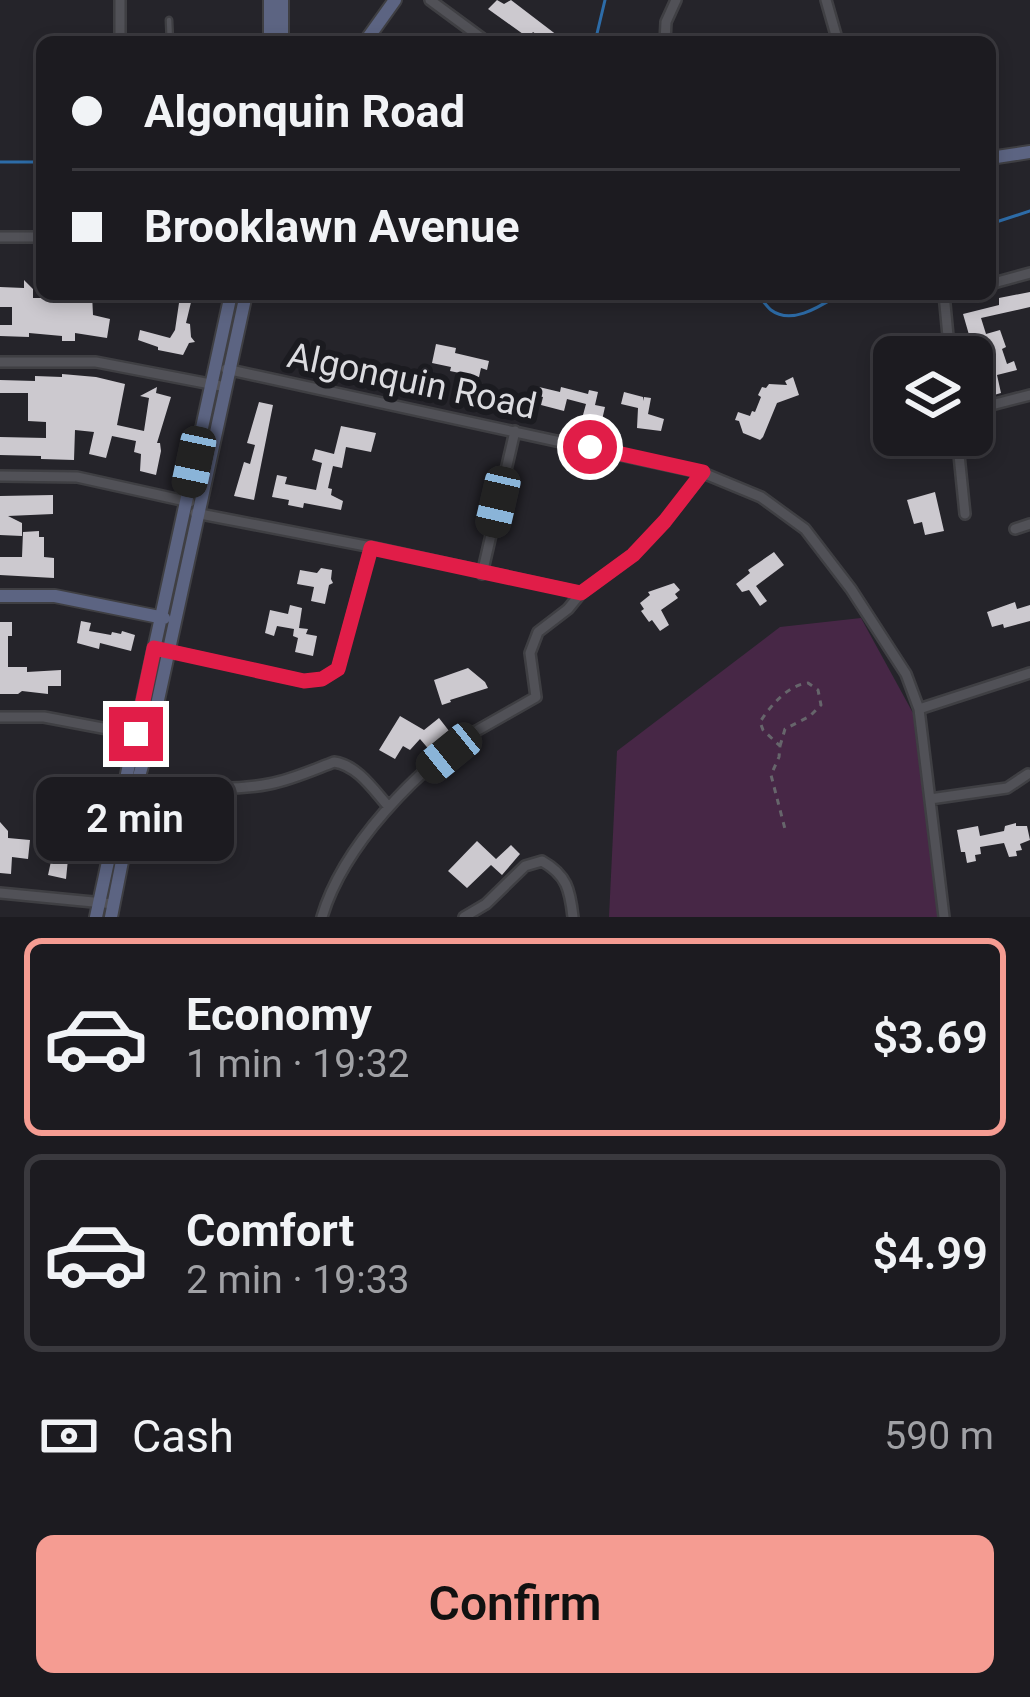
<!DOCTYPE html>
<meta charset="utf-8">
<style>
:root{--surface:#1c1b20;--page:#252429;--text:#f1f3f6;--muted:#a0a1a5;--line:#3a393e;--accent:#f59c92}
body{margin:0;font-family:Roboto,sans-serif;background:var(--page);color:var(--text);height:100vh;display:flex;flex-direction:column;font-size:45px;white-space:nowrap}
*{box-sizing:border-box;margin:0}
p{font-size:39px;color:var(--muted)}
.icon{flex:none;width:66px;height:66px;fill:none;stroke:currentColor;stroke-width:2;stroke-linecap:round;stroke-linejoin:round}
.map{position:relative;height:917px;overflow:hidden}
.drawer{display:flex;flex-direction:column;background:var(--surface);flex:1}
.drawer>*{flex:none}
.hud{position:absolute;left:36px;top:36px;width:960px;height:264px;border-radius:18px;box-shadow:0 6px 18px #0003,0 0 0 3px var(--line);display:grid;align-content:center;height:264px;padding:0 36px;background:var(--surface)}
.tools{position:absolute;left:873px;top:336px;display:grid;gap:24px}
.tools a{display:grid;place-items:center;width:120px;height:120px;border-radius:18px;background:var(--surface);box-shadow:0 6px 18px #0003,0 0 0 3px var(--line);font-size:60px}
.end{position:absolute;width:54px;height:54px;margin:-27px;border:15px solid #e11d48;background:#fff;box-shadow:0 0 0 6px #fff}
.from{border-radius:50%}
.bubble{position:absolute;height:84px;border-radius:18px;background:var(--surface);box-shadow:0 6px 18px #0003,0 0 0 3px var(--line);font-size:39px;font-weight:600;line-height:84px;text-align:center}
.car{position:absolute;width:36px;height:72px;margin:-36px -18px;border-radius:15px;box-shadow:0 0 9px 3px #0007;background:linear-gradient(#222 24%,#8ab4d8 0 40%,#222 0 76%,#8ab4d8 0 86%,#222 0)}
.hud b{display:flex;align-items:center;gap:42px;height:114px;font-size:45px}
.hud b+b{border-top:3px solid var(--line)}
.hud i{width:30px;height:30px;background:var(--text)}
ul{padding:21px 0 0;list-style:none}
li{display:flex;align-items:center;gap:36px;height:198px;margin:0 24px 18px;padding:0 12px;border:6px solid var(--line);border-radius:18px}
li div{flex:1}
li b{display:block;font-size:45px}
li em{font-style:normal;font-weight:600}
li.current{border-color:var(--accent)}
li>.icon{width:108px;height:108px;stroke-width:1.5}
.pay{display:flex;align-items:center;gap:30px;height:132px;padding:0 36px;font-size:45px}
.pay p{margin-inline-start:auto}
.primary-button{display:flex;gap:24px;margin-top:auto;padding:24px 36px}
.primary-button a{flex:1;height:138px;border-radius:18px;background:var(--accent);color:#111;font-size:48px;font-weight:600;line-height:138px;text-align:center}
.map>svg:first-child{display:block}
.green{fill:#472746}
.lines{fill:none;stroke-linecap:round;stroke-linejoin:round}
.stream{stroke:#2d6ca8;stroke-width:3}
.building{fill:#ccc9cf}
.lane-casing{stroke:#3f3f43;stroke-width:9}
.street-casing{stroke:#3f3f43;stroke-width:14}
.secondary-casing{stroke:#3f3f43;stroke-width:16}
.path{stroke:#66656b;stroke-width:3;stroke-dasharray:6 6;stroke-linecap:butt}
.lane{stroke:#515157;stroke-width:4.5}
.street{stroke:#515157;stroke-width:9}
.secondary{stroke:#5c6482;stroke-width:12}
.route{stroke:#e11d48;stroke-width:15}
.labels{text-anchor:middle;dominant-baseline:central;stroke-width:12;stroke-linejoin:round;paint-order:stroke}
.street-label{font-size:36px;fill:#dcdce0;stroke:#1b1b20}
</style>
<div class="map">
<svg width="1030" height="917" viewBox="0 0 1030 917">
<rect width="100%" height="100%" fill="#25242a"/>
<path class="green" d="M861,618L913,713L938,917H609L617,751L780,627Z"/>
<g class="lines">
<path class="stream" d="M595,42L605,0
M0,162H42
M990,224L1030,211
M757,294C762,299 766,306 771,310C792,326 822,305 840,294"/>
</g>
<path class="building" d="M497,0L504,4L511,0L566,42H547L533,32L529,37L523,34L488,9Z
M24,280L33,289V298H58V294H92L93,315L110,319L107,338L75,333V341H62V336L29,333V337L0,336V325H12V307H0V287L24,288Z
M1030,292V307L981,318L986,334L1000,330L1006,347L1002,349L1007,364L1014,361L1017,370L997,375L1001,393L987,397L963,314L999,305V298Z
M156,294H193L186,323L190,324L191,337L195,342L189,343L183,355L158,350V347L138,340L140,330L170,338L175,330L179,303L156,298Z
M436,344L456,348L455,353L489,361L487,370L481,368L479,377L450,371L451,367L432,363Z
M62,374L96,377L125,384L117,425L144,431L149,398L140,396L157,387L156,393L171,397L157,443H160L161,451L156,475L140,471L141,454L134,452L136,441L112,436L106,458L89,454L94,432L75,430L74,460L41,459V456L0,455V437L46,438V422L28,421V393H0V380L35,381V376L62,377Z
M793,377L799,395L777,403L763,437L760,440L743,433L739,421L735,420L738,412L750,416L752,411L755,412L761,397L758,395L762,387L766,388L769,384L787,385L785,381Z
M539,387L560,392L561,387L588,394L589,390L598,392L595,405L605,407L602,420L583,415L586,404L567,399L564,411L541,405L543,397L537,396Z
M624,392L643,397V401L644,397L651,398L648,414L664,419L661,431L637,428L638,408L621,404Z
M259,402L273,405L254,500L234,496L244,462L250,464L255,445L247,443Z
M341,426L376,433L371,452L346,447L342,468L333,466L328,488L332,489L331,495L343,501L341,510L304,503L303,508L288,505L289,500L272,497L277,475L287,477L285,484L316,490L322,463L312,460L315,449L334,454Z
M935,492L944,531L925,535L922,522L914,524L907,500Z
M53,495V514L8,516L22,523V536L0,535V496Z
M39,531V537H44V557L54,558V578L0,575V557H22L23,532Z
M774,552L784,565L756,586L767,601L760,606L749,590L742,592L736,584L750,573L748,570Z
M321,568L332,570L331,579L333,583L329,585L325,604L311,601L314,587L297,584L300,570L317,573Z
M674,583L680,590L675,594L678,598L661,610L669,625L660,631L652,620L649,622L641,611L644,609L640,603L650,595L648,592Z
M1015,602L1017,609L1030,605V621L1004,628L1003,624L992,627L987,612Z
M290,605L302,608L299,628L308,629L306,634L317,636L313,656L295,652L298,638L293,636L294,629L277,626L274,636L265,633L270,610L288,614Z
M81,621L91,623L89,631L111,635L112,632L121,634L122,631L135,635L131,651L100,643L99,649L77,643Z
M0,622H12V636H8V667H27V672L61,670V686H48V694L22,691L18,694H0Z
M468,668L485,682L488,688L450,700L451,702L442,705L434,680Z
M400,716L424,730L439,718L453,736L432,753L420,739L410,750L403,746L395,759L379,750Z
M76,804L74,812L78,813L73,833L68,831L62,853L67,854L68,859L66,879L48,875L55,843L44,841L48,824L57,826L63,809Z
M0,822L8,831V838L30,840L28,859L12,857L11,874L0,873Z
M1016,823V826H1027L1030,840L1020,844L1022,850L1016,851L1017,856L1009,857L1004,843L980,847L981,854L975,855L976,861L967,863L965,852H961L957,830L978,826L980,836L1004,831L1005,826Z
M477,841L496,859L511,845L520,854L502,875L491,865L467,888L448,871Z"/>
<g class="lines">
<defs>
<path id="lane" d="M169,20L170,42"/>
<path id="street" d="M120,0V42
M430,0L487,42
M826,0L838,42
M665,42L666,22L676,0
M0,237H42
M990,284L1030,273
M944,294L950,357
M0,362H96L226,387
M226,369L703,473L761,497L805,529L851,589L906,674L919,709L944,917
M972,410L1030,395
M957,435L965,514
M0,476L77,477L190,502
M195,513L371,547L581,593
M1015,529L1030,524
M482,574L515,431
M155,648L304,681L322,679L338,669L371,547
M919,709L1030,673
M0,717H44L150,737
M132,780C178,786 222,793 269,784C291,780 313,770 334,762C357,765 373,789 388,806
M930,799L1007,788L1028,774
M0,893L114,904
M322,917C343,846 416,770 478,730C497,719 517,708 536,697L530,653L538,632L568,609L581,593L633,555L665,521L703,473
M464,917L486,904L525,866L542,861C567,875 570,890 573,917"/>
<path id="secondary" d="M270,0V42
M282,42V0
M365,42L395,0
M990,158L1030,152
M0,596H55L164,618
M96,917L231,294
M111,917L138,780L150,737L246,294"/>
</defs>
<use href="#lane" class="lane-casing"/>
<use href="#street" class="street-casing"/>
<use href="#secondary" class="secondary-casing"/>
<path class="path" d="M780,746L785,729L810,716L821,705L818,690L808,683C788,685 771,705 760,722L763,730L780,746L779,757L771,775L785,829"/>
<use href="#lane" class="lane"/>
<use href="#street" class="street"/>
<use href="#secondary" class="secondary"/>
</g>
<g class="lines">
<path class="route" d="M136,734L154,648L304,681L322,679L338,669L371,548L581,593L633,555L665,521L703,472L590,447"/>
</g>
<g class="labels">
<g class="street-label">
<text transform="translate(412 381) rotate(12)">Algonquin Road</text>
</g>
</g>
</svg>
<div class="tools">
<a><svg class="icon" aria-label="layers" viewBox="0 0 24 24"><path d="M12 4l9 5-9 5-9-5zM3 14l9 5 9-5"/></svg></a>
</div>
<i class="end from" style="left:590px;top:447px"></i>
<i class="end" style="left:136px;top:734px"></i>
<div class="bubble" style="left:36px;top:777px;width:198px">2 min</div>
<i class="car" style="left:194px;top:462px;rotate:192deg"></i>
<i class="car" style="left:498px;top:502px;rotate:193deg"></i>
<i class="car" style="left:449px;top:753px;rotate:231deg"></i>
<div class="hud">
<b><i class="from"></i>Algonquin Road</b>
<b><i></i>Brooklawn Avenue</b>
</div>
</div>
<section class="drawer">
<ul>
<li class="current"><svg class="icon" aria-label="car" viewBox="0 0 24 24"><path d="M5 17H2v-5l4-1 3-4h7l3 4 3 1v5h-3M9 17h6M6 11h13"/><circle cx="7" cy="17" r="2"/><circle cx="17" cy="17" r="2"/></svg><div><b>Economy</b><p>1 min · 19:32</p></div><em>$3.69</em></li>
<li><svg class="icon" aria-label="car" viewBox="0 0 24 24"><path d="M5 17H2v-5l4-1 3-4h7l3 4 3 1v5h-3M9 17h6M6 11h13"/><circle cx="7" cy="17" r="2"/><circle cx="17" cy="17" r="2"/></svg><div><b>Comfort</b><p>2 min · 19:33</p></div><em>$4.99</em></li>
</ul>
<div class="pay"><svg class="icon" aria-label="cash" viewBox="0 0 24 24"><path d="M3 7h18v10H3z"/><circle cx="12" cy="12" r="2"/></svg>Cash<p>590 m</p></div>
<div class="primary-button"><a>Confirm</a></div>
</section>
